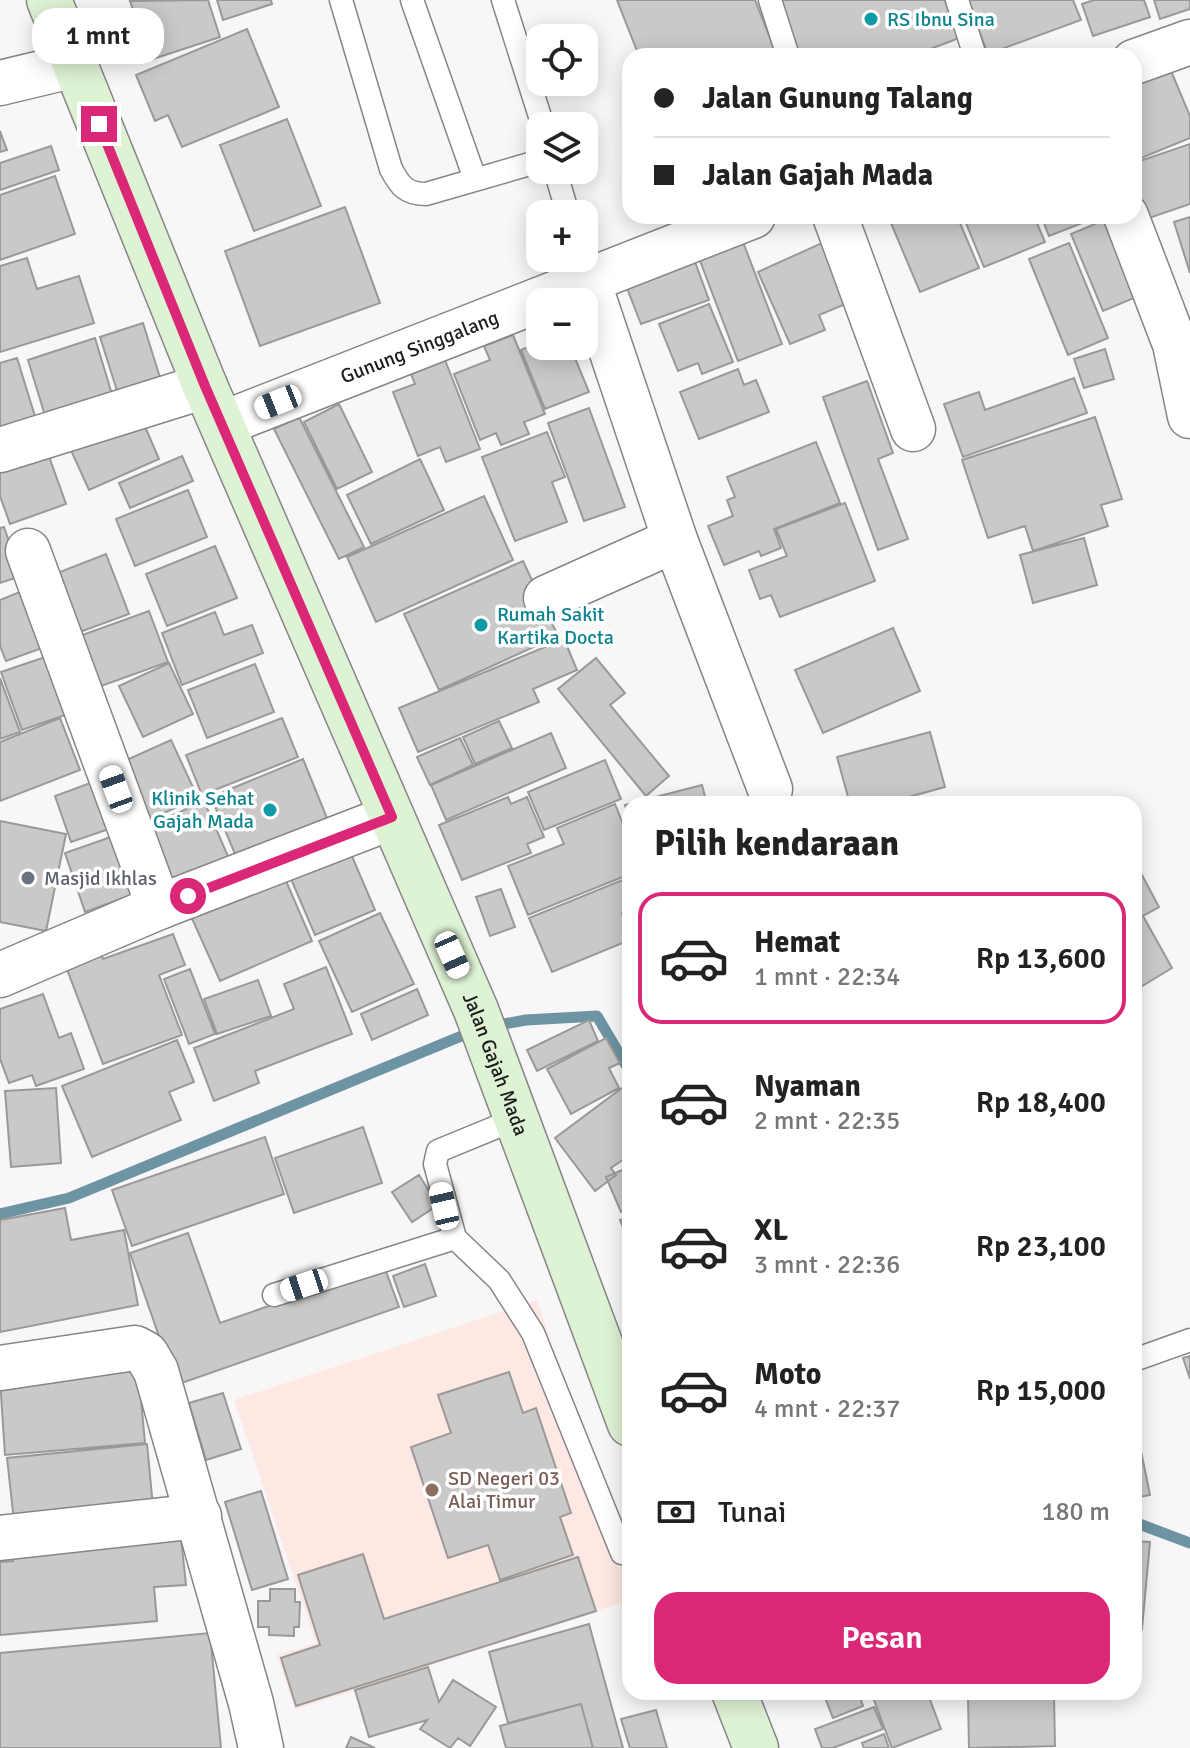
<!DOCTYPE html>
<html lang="id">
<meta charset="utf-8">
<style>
:root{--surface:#fff;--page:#f2f2f2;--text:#222;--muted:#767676;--line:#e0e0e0;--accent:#db2777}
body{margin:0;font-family:Signika,sans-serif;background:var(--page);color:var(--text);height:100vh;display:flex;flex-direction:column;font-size:30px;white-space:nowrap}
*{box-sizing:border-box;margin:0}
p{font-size:26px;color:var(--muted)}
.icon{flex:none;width:44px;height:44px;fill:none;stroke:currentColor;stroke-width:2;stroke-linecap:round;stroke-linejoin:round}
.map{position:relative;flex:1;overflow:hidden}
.side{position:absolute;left:622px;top:796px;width:520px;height:904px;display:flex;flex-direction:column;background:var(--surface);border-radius:24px;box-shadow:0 4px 20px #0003}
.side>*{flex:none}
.guide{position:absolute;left:622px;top:48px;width:520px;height:176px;border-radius:24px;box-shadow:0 4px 20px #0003;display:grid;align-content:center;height:176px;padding:0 32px;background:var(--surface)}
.buttons{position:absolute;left:526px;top:24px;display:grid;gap:16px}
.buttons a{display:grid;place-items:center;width:72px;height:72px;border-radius:16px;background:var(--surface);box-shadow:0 4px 20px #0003;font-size:40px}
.end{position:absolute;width:36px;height:36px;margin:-18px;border:10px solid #db2777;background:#fff;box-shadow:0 0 0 4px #fff}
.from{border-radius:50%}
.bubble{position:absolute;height:56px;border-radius:24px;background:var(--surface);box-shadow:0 4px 20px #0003;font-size:26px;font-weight:600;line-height:56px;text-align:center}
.car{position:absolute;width:24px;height:48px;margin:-24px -12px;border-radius:10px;box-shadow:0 0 6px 2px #0007;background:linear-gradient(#fff 24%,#345 0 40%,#fff 0 76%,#345 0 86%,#fff 0)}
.guide b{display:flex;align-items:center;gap:28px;height:76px;font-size:30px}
.guide b+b{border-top:2px solid var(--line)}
.guide i{width:20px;height:20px;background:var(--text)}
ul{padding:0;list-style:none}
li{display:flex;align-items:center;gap:24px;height:132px;margin:0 16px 12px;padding:0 16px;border:4px solid transparent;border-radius:24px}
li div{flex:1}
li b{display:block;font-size:30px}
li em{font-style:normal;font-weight:600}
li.on{border-color:var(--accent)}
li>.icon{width:72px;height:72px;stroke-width:1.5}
h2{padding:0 32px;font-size:36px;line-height:96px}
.pay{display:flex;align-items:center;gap:20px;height:88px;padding:0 32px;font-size:30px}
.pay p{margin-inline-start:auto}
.button{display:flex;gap:16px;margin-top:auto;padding:16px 32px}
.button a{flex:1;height:92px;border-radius:24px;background:var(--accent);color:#fff;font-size:32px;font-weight:600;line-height:92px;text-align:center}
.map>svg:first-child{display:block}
.education{fill:#fde8e3}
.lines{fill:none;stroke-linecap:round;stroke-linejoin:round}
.stream{stroke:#6c94a3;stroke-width:11}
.building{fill:#cbc9c7;stroke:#9b9997;stroke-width:2}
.service-casing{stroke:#878587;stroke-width:25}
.minor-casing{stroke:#878587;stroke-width:47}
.secondary-casing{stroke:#878587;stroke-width:47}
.service{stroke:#fff;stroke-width:22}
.minor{stroke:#fff;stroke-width:44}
.secondary{stroke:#def2d4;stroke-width:44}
.route{stroke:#db2777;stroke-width:10}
.culture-dot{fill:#0f9aa8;stroke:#fff;stroke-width:3}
.worship-dot{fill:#6b7280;stroke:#fff;stroke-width:3}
.education-dot{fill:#8d6e63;stroke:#fff;stroke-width:3}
.labels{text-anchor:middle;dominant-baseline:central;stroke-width:7;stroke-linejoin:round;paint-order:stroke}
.culture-label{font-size:20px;fill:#0d838f;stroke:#fff;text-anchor:start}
.street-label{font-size:20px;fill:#1d1c1d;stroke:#fff}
.worship-label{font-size:20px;fill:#5b616d;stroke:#fff;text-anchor:start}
.education-label{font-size:20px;fill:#785e54;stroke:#fff;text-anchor:start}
</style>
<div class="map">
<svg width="1190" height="1748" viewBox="0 0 1190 1748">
<rect width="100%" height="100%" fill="#f8f6f9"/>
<path class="education" d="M537,1300L630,1580V1600L295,1710L277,1655L316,1643L234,1400Z"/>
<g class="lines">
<path class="stream" d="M493,1026L526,1020L597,1016L630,1072
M0,1214L69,1198L476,1030
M1134,1522L1190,1543"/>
</g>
<path class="building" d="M208,0L220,37L150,60L130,1Z
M217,0H271L272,4L223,20Z
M617,0H755L777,56H639Z
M779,0H948L962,37L912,56H800Z
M967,0H1073L1081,20L988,54Z
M1094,0H1144L1150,17L1093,36L1082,4Z
M1154,0H1190V9L1160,19Z
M247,29L279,107L182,147L168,115L155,121L136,75Z
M1171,71L1190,116V138L1134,161V86Z
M287,119L321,206L254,231L220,145Z
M0,131L7,150L0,152Z
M1190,144V204L1146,219L1134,183V163Z
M51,146L59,170L0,190V163Z
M55,176L75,234L0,260V195Z
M345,207L380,303L260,346L225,251Z
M888,216H957L979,268L920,292Z
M963,216H1034L1045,242L984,267Z
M1041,216H1100L1049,236Z
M1190,217V273L1174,222Z
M1109,218L1141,295L1103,311L1071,234Z
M743,242L782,344L738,361L699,258Z
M822,243L848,303L819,315L825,330L790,344L758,272Z
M1069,243L1108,338L1068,355L1029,259Z
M27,258L37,289L79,276L94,323L0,352V266Z
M695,262L709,300L641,324L627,288Z
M709,304L733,362L702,374L698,363L678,371L659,324Z
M143,323L162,384L119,397L100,337Z
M540,333V346H570L589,392L545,409L521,350L535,344L532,336Z
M513,335L545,414L524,422L529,434L501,445L496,433L480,440L454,374L490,360L484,346Z
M95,338L114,401L47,422L28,360Z
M1105,349L1114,379L1084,388L1074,359Z
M17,358L38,426L0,437V363Z
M445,360L480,449L446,462L440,447L418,456L393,392L415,384L411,374Z
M738,369L744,385L756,380L769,412L699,439L680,392Z
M1074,378L1087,413L963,457L944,404L979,392L985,410Z
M867,381L893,453L878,459L908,539L878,550L823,397Z
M339,404L372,472L337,489L304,422Z
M589,408L625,507L584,521L548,423Z
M140,415L159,459L89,490L69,446Z
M299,417L364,547L339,559L274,429Z
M1095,417L1122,499L1101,505L1108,526L1033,551L1025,526L988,538L962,460Z
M547,432L565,477L552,482L567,522L515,541L482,457Z
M816,442L840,503L774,529L781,548L761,556L759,551L724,565L708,526L733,516L727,500L735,497L727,477Z
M46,448L66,504L10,524L0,496V465Z
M182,456L193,481L130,508L119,483Z
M420,459L444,510L371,544L347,495Z
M188,490L207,537L135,566L116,519Z
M484,496L513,560L376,622L347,557Z
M845,503L875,581L780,617L771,595L760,599L749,570L787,556L776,529Z
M4,527L21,576L0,583V528Z
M1084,538L1097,585L1033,603L1020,555Z
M215,546L237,598L167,626L146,574Z
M106,554L129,614L69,636L47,577Z
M523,561L558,636L439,690L404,614Z
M37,585L59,642L6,661L0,646V600Z
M149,611L168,662L90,690L71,639Z
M215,612L224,635L252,625L263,653L182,685L162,633Z
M893,628L920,691L823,733L795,670Z
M564,639L577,670L533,689L539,702L418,752L399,708Z
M51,655L71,713L22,730L1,672Z
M596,658L625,693L610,705L669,776L646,796L558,689Z
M169,663L193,714L143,737L119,686Z
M255,664L274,712L207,738L188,690Z
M0,678L20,732L0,739Z
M60,718L80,770L0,801V742Z
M282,718L298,757L202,795L186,755Z
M499,721L512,748L475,764L463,737Z
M930,732L945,787L883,804H850L837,757Z
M551,733L566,768L446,820L431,785Z
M460,738L473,765L430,785L417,757Z
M171,740L198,798L148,820L122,762Z
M303,759L329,823L238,861L211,797Z
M605,760L621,799L544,830L528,792Z
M101,779L118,826L71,842L55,796Z
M702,785L707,804H630V822L625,805Z
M508,797L511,804L527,797L544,837L527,844L531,853L462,880L439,825Z
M933,797L935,804H907Z
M204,801L230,861L168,889L141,829Z
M615,804L630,842V874L528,915L508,866L564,844L557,828Z
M0,821L66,834L46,931L0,922Z
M122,833L142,891L85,912L65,853Z
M348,847L375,910L315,935L288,872Z
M283,874L312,941L220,981L190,914Z
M1142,875L1159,907L1143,916L1172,968L1134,991V880Z
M630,877V910L622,913L630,940L552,972L529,918Z
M501,889L515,927L490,936L476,897Z
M380,913L414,984L352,1012L319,941Z
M173,934L185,965L159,975L182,1035L103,1064L65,964L100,950L103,959Z
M326,967L352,1034L255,1071L259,1083L214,1101L194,1048L294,1009L284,984Z
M190,969L215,1034L189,1044L164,979Z
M258,980L271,1016L217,1034L204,999Z
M417,989L428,1015L372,1040L361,1014Z
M43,994L59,1038L71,1033L84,1069L36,1086L32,1075L9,1083L0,1059V1009Z
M589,1020L598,1041L537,1071L527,1050Z
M606,1038L620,1063L609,1068L619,1088L571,1114L547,1069Z
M177,1040L194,1082L169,1092L181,1120L92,1157L62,1086Z
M630,1082V1155L611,1168L616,1175L595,1191L555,1138Z
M56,1088L61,1163L11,1167L5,1091Z
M363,1127L382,1183L294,1213L275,1158Z
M265,1137L284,1194L132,1246L112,1190Z
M627,1168L630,1208L621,1212L606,1177Z
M419,1175L438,1205L412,1222L392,1192Z
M65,1208L71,1240L124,1230L138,1305L0,1332V1220Z
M630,1216V1243L620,1220Z
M188,1233L220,1323L384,1266L399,1307L176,1385L130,1253Z
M425,1264L436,1296L404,1307L393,1276Z
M1190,1356V1379L1183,1358Z
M138,1367L145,1443L5,1455L0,1380Z
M509,1372L523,1413L536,1408L571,1513L560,1517L573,1555L500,1580L488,1545L448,1558L411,1447L451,1433L438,1395Z
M223,1393L241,1449L206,1460L189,1403Z
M1134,1417L1150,1495L1134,1498Z
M147,1444L154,1517L15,1530L7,1458Z
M261,1491L288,1579L252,1590L225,1502Z
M180,1528L186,1585L154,1587L157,1621L0,1635V1562L13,1561L12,1544Z
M1134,1541L1150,1542L1142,1629L1134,1628Z
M363,1554L384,1619L578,1557L596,1611L296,1706L281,1658L320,1645L298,1575Z
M270,1589H295V1602H300L299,1627H294V1636L269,1635V1627H258V1601H270Z
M589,1624L623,1748H593L581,1704L508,1723L489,1652Z
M210,1633L221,1748H0V1653Z
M428,1667L439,1702L453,1680L496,1707L470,1746L458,1738L450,1748L420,1729L427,1720L369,1737L355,1690Z
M833,1692H858L863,1706L833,1718L824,1695Z
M871,1692H927L941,1729L892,1748Z
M1054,1696L1055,1746L969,1748L968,1697Z
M581,1704L593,1748H506L500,1726Z
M874,1707L883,1729L833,1748H822L815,1729Z
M656,1710L667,1748H630L621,1719Z
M884,1734L889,1748H864L862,1743Z
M351,1737L375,1748H346Z"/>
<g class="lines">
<defs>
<path id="service" d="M341,0L391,169C400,186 406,194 426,194L540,161
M412,0L475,179
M503,0L543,126
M770,0L788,56
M957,0L975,56
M555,170L568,214
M455,1238L435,1164L438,1151L516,1119
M274,1295L455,1238L499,1280L533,1333L622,1553L630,1554
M1134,1360L1190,1340"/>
<g id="minor">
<path d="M1134,62L1190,42"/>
<path d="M0,83L75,65"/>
<path d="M835,216L913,429"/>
<path d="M1126,216L1175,344L1190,416"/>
<path d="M587,278L675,540L770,789"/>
<path id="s1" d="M222,424L753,216"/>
<path d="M0,450L205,386"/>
<path d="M28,551L159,907"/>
<path d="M546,598L675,540"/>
<path d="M0,975L159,907L392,817"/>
<path d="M0,1368L135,1348L146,1354L156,1371L251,1703L261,1748"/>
<path d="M0,1538L199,1516"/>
</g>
<g id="secondary">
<path id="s2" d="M49,0L205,386L476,1010L630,1424"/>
<path d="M734,1692L756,1748"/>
</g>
</defs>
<use href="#service" class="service-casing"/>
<use href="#minor" class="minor-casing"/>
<use href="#secondary" class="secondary-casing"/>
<use href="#service" class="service"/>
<use href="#minor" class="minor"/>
<use href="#secondary" class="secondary"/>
</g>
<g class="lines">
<path class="route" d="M99,124L205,386L392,817L188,896"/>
</g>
<g class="culture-dot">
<circle cx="871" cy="19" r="8"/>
<circle cx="481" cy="625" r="8"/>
<circle cx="270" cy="810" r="8"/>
</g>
<circle class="worship-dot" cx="28" cy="878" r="8"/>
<circle class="education-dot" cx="432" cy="1490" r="8"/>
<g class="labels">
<g class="culture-label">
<text x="887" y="19">RS Ibnu Sina</text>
<text x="497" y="614">Rumah Sakit<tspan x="497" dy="23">Kartika Docta</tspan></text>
<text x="254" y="798" text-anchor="end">Klinik Sehat<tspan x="254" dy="23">Gajah Mada</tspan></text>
</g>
<g class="street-label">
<text stroke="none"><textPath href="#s1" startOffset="212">Gunung Singgalang</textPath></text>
<text stroke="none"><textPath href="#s2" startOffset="1154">Jalan Gajah Mada</textPath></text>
</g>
<g class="worship-label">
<text x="44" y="878">Masjid Ikhlas</text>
</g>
<g class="education-label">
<text x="448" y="1478">SD Negeri 03<tspan x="448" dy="23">Alai Timur</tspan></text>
</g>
</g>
</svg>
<div class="buttons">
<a><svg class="icon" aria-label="locate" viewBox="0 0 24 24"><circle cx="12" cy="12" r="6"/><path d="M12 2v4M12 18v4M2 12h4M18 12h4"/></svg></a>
<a><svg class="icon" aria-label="layers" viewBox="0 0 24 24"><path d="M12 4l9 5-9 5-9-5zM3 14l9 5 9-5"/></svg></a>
<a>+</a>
<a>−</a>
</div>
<i class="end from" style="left:188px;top:896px"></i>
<i class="end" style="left:99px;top:124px"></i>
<div class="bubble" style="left:32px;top:8px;width:132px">1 mnt</div>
<i class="car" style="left:278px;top:402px;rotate:248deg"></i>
<i class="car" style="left:116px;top:789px;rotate:340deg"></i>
<i class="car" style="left:452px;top:955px;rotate:156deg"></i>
<i class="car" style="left:444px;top:1206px;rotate:347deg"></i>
<i class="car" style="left:304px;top:1285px;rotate:252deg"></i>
<div class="guide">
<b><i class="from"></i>Jalan Gunung Talang</b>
<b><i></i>Jalan Gajah Mada</b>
</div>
<section class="side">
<h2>Pilih kendaraan</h2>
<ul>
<li class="on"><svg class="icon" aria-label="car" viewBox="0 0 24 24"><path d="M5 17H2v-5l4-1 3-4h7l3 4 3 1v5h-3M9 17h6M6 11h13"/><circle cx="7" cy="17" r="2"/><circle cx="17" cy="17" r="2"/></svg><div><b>Hemat</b><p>1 mnt · 22:34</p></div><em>Rp 13,600</em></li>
<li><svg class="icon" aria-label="car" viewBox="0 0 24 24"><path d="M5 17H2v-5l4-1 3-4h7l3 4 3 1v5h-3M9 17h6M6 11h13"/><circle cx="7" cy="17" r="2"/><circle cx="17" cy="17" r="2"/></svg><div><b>Nyaman</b><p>2 mnt · 22:35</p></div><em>Rp 18,400</em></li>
<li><svg class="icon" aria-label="car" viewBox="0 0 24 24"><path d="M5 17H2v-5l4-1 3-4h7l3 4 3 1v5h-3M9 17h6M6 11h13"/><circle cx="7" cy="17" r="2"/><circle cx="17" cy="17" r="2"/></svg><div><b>XL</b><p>3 mnt · 22:36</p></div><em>Rp 23,100</em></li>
<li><svg class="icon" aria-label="car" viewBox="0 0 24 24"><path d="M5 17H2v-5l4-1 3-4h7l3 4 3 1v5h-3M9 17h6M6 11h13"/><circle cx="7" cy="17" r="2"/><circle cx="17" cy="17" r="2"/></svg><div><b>Moto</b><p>4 mnt · 22:37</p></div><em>Rp 15,000</em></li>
</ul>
<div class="pay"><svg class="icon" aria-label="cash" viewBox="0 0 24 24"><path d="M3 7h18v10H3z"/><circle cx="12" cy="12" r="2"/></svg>Tunai<p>180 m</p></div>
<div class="button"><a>Pesan</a></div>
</section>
</div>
